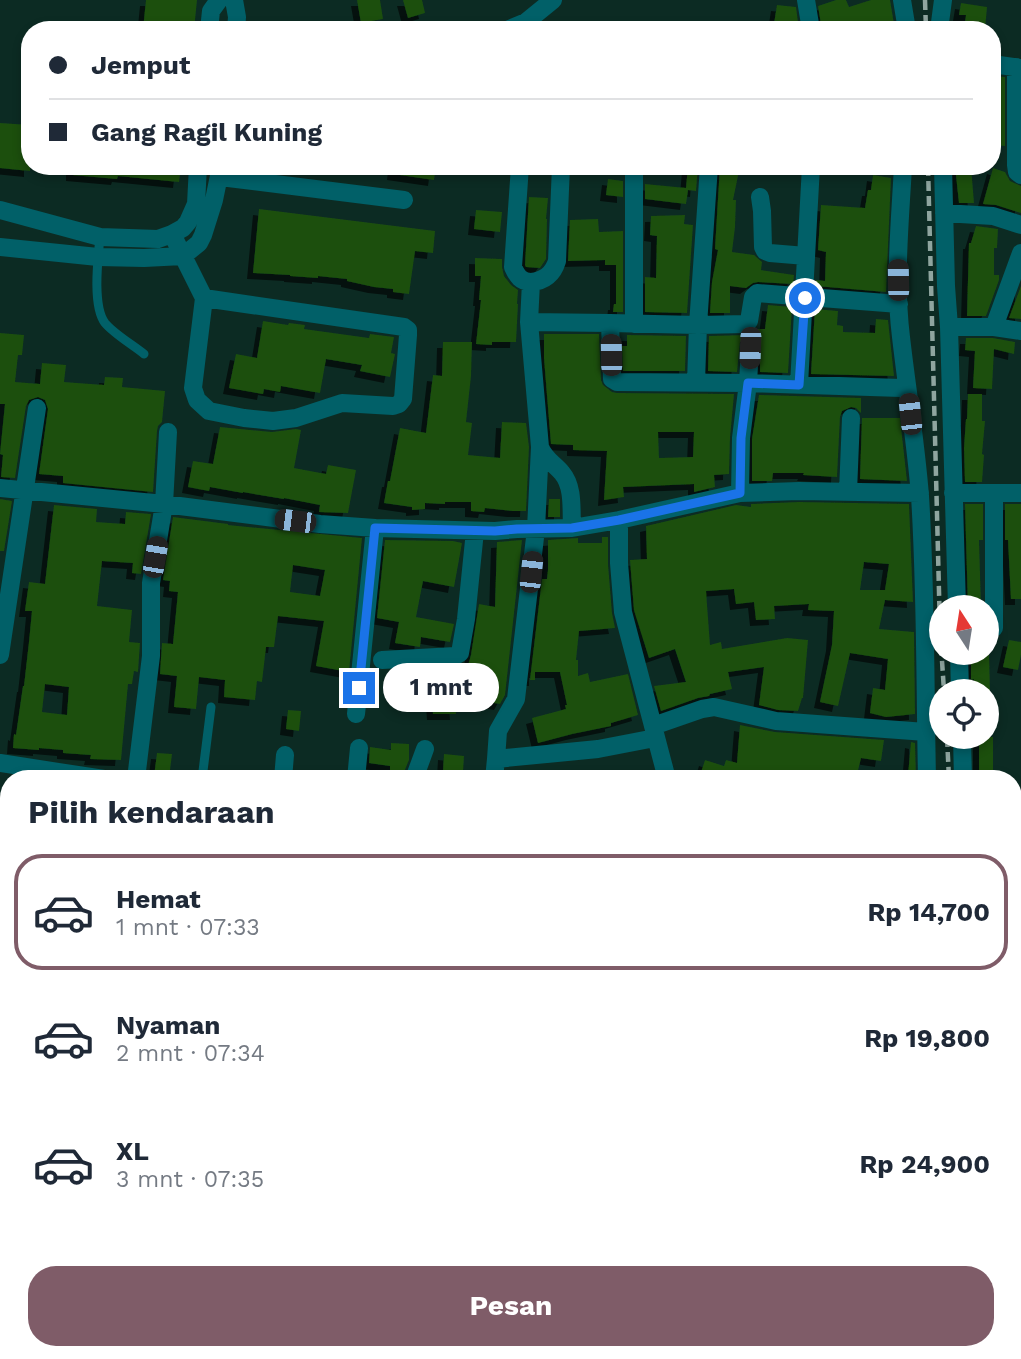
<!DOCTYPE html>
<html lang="id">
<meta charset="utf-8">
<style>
:root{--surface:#fff;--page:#f2f2f3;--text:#1f2937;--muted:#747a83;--line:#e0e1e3;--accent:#7f5c68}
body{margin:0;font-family:"Work Sans",sans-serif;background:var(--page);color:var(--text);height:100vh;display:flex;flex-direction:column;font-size:26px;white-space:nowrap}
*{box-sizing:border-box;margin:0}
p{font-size:23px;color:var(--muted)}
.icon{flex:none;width:38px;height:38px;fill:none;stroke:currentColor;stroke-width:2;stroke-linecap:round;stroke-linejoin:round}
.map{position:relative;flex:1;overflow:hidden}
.sheet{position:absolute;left:0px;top:770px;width:1022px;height:590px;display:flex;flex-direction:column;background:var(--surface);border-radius:28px 28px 0 0;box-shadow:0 4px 10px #0003}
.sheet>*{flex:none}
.guide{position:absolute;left:21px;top:21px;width:980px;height:154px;border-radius:28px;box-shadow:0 4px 10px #0003;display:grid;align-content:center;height:154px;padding:0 28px;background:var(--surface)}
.needle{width:46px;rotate:348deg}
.controls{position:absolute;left:929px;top:595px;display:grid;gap:14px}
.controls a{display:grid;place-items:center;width:70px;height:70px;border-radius:50%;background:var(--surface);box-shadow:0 4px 10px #0003;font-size:35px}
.end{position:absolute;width:32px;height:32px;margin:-16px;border:9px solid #1a73e8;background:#fff;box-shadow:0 0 0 4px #fff}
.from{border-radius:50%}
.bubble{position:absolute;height:49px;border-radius:24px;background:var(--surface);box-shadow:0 4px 10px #0003;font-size:23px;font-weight:700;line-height:49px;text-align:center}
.car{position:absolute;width:21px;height:42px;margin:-21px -10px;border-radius:9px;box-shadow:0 0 5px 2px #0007;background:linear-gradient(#222 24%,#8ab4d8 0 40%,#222 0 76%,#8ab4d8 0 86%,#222 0)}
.guide b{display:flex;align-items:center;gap:24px;height:66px;font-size:26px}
.guide b+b{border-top:2px solid var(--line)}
.guide i{width:18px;height:18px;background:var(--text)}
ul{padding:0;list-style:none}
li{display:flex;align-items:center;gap:21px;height:116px;margin:0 14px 10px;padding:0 14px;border:4px solid transparent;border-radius:28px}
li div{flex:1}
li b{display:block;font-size:26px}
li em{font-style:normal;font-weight:700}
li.active{border-color:var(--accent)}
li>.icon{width:63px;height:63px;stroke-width:1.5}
h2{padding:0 28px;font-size:32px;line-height:84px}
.action{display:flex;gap:14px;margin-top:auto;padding:14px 28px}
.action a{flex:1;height:80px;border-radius:28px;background:var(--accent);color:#fff;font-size:28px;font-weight:700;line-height:80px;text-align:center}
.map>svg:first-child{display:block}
.green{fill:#434218}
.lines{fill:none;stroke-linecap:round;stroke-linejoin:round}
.stream{stroke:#217ba9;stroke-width:4.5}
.building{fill:#1b4f11;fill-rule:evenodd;filter:url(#shadow)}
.service{stroke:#016068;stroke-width:9}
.minor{stroke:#016068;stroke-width:18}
.tertiary{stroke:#016068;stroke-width:21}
.primary{stroke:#36919b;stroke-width:21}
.rail{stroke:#8fa59f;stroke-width:4.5;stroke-dasharray:10 5;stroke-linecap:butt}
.route{stroke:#1a73e8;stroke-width:9}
</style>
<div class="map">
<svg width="1021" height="1359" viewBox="0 0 1021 1359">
<defs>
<filter id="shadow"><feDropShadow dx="-6" dy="6" stdDeviation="0" flood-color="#0009"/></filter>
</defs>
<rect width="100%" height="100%" fill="#0c2b23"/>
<path class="green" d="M0,821L9,822V964L0,971Z"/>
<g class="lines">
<path class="stream" d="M0,1087L9,1091"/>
</g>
<path class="building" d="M146,0H197L194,30H143Z
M357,0H380L383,19L361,23Z
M403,0H422L425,13L408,18Z
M836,0H846L849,7L871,0H890L895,30H822L818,6Z
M961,3L987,7L985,30H964L966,15H959Z
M777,5L796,7L799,30H773Z
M992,76L1005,77V146L992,145Z
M0,123L30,125V171L0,168Z
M72,166H181L179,182L118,176L117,179L72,175Z
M394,166H436L434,180L393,174Z
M688,166H698L696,191L688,190L686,204L645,199V184L686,188Z
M720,166H740L733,200H736L735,227L732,252L754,255L762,262L761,270L794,275L793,284L758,282L753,283L746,288L730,286V313H710L712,282L718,250L715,249Z
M955,166H971L974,203H959Z
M993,168L1005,172L1010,181L1021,186V213L996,205L983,204Z
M873,175L891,178L886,292L816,286V280L825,281L826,252L818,250L821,205L865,208L868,190H871Z
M608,179L623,181V197L606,195Z
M529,197L548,198L546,219H547L546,259L540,268L526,267L525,265Z
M259,209L435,231L433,253L415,251L409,294L393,292V289L374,287L347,281V279L318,276V278L290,276V275L253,273Z
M476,210L502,212L500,232L474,229Z
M685,215L684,224L693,225L687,313L645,312V277L656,278L657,236L650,235L651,216Z
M598,219L599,232L623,231V312H613L614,304H616V265H605V260L568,261L570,220Z
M976,226L998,229L997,248H994V275H999V280L986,316H967L969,243H971Z
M475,258L502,259V267L504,276L511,285L518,290L517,304H518L516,342H492V345L476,344L481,300H479L481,276H475Z
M1021,286V319L1009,318Z
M768,305L792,307L788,373L760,372V344L756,338L750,337L744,338L740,342L737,372L708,371L709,336L746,335L753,333L757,329H765Z
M815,309L838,311L837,325L843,326V332L875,333L876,319L888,320L894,376L811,374Z
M263,321L288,325L289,323L305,325L304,329L369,338L370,334L394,337L391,353L395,354L390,377L360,371L362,365L326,359L320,393L281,386L280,392L264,389L263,394L229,388L236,354L257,358Z
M0,333L24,335L22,355H18L15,382L40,384L42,363L66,365L64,382L104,385L105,377L123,378L122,387L165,391L162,422L158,426L157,431L153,492L63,483V476L39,474L48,409L45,400L38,397L29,400L26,406L15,478L1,477L3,455L0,454L5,404H0Z
M544,334H599L601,380L603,385L612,392L617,393L734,394L730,438L729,474L714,475L715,487L694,492V484L623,487L624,497L604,500L607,451L573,450V445L551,444L544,358ZM658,432H694L693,457L659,458Z
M627,335L686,336L685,371H623L622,346H627Z
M966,338H993L1015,342L1014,354L994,349L992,389L973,388L975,351L965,350Z
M443,342H472L471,376L466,422L472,423L468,455L500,458L502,422L526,423L529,447L526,511H513L485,508L484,512L471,511V502H445V504L425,503V509L412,510V507L384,503L388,481H390L400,428L426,433L433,375L442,376Z
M968,394H982V421H985L982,454L984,455L982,482H965L964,448L966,419H967Z
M759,395L861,398V413L856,408L851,407L842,411L840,417L837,477L803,475L804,473H773L772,481H752V439Z
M862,418H900L907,481L860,479Z
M220,427L272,432L296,429L301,430L294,468L326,474L328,465L356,470L348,513L319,512L320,505L284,498V499L243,492V493L210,487L209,491L188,487L193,461L213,464Z
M0,499L12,501L4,551H0Z
M549,499H560V517H548Z
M799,502L909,504L913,602L885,600L879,629L914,632L915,714L886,717L870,713L873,688L885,690L888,659L850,653L838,706L820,702L832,645L834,611L808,610L809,604L774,606L775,619L756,620L754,602L736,604L734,589L706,591L710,645L721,642L722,649L787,638L808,640L803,698H802L798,711L778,710L759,705L764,667L728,672L732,689L710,694L709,696L698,698L661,711L654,686L686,682L675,649L649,658L634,610L630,560L647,559L646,526L736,505L751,507V504ZM864,562L889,564L885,590H860Z
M965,504H983V540H979L981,607H968Z
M1005,504H1021V599H1011L1008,540H1005Z
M54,505L97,509L96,522L125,524L126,512L151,514L141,574L132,573L133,563L102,561L97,606L132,610L129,642L140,643L138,672L134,671L132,684H128L121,760L90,759L91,755L63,753V750L39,748V750L13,748L14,734L16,735L23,686H24L29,642L32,611H25L29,582L45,584ZM45,684L69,687L67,715L42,712Z
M173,517L228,524V525L362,538L349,672L316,666L324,621L278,616L274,647H266L262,682L257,681L255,700L224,697L225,680L199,677L196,709L174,707L177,676L160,674L162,643L173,644L178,592L169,591L170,581L163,580ZM293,565L325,570L320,596L290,592Z
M602,537H608V564L612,613L615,628L579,631L576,660H578V676L588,673L590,682L628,674L638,715L611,723V726L572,734L538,743L532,718L566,709L565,705H567L560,672H535V680H530L542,579H547L548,570V540L578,538V543H602Z
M385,540L453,541L462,543L454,587L423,581L416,617L454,624L450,642L421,637L420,647L395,643L399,622L377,618Z
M522,540L505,695L500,704L482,701L487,672L467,669L471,655L479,604L495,607L497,542Z
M1009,640L1021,642V655L1018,670L1003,667Z
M974,653H989L990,691H974V679L971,680V660L974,659Z
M428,669L442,671L438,697L401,690L405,670Z
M455,699L456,714H433L432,700Z
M288,710L301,711L299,731L286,729Z
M740,725L775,732L884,740L881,761L861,758L856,779L831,776V779H699L705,760L724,766L726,760L737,763Z
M979,737H993V774H979Z
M911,742L915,743L916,777L908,776Z
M391,743L409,744V760L404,772L390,771V766L369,763L370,747L391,750Z
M157,753L172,754L169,778L154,777Z
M444,754L464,756L463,772L443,771Z"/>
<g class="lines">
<path class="service" d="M100,237C98,258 92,306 105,323C114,334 133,345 144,354
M202,779L211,707"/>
<path class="minor" d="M234,0L237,17L236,30
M806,0L811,30
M902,0L907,30
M209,30L211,11L219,0
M507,30L526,22L553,0
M939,30L943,0
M992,64L1021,68
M1016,67V165L1017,172L1021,175
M709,166L698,325L610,323L612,379L617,382L748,383L750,348
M903,166C900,223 894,280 901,337C907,390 916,443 920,496C926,590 925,684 927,779
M943,166L946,286L949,327L957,607
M220,177L404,200
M760,197L762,211L763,247L765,251L770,253L806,256
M0,210L100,237L158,239L172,234L183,228L188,222L196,204L198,166
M944,213L993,216L1021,225
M172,234L204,298L193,388L197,400L209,411L244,418L273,421L296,418L342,403L393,406L399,404L403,399L408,335V330L404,327L204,298
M0,247L98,257L144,258L183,256L199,243L203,235L214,200L221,166
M531,282C544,281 553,274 557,261L561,166
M529,322L610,323
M634,324V166
M949,327H994L1021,253
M994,327L1021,331
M696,382L698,325L746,324L749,321L753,297L757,293L899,304
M799,385L811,166
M540,447C545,460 554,463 562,473C574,487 571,510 572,528
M0,488L164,504L320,524L375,528L495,531L517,529L572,528L619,520L740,493L799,491L920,493
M848,492L851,418
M740,493L741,438L748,383L901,388
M953,493H1021
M994,493V628
M619,520V563L623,612L667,779
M959,653L960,691
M0,655L37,408
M382,660L455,656L460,653L466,619L475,531
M356,714L375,528
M653,726L702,709L714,707L776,721L926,732
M962,737L963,779
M496,759L498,731L516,699L536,529L540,447L529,322L531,282C521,282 517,276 513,267L520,166
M0,763L104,779
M136,779L151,656V583L164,504L168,432
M283,779L285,755
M356,779L359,748
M414,779L425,749
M494,779L496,759L598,749L655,738
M0,817L9,818
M1013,881L1021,883
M1013,1197H1021
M496,1351L558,1359
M813,1351L816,1359
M85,1359L86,1351
M174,1359L177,1351
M432,1359L434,1351
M863,1359L874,1351"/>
<path class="tertiary" d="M0,1239H9
M920,1351L921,1359"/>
<path class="primary" d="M1013,1246L1021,1224
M1013,1290L1021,1264
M1013,1334L1021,1311
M975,1359L978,1351
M1005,1359L1008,1351"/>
<path class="rail" d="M925,0L926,30
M928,166L940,630L944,691
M947,737L949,779
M962,1351V1359"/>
</g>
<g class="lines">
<path class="route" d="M359,688L375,528L495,531L517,529L572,528L619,520L740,493L741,438L748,383L799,385L805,298"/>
</g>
</svg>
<div class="controls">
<a><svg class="needle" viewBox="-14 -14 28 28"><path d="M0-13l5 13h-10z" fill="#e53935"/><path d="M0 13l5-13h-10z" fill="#747a83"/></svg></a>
<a><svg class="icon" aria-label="locate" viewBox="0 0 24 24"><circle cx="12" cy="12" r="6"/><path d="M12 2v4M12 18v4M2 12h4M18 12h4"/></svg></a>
</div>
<i class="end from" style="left:805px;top:298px"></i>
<i class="end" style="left:359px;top:688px"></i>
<div class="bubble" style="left:383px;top:663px;width:116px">1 mnt</div>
<i class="car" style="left:898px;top:280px;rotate:359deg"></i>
<i class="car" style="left:750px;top:348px;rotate:182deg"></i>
<i class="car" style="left:611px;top:355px;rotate:359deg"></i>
<i class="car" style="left:910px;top:414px;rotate:354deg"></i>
<i class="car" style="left:295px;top:521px;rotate:277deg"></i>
<i class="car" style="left:155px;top:557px;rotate:10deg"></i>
<i class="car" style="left:531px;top:572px;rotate:6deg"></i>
<div class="guide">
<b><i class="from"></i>Jemput</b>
<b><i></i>Gang Ragil Kuning</b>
</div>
<section class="sheet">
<h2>Pilih kendaraan</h2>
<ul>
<li class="active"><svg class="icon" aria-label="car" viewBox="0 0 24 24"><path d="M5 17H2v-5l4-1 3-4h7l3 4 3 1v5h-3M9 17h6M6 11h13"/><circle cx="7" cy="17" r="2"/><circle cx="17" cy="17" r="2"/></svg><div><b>Hemat</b><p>1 mnt · 07:33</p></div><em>Rp 14,700</em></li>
<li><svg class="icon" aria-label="car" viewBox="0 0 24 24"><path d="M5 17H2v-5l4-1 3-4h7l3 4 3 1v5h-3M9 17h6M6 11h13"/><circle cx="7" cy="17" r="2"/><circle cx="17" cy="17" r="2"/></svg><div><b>Nyaman</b><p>2 mnt · 07:34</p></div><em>Rp 19,800</em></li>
<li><svg class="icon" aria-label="car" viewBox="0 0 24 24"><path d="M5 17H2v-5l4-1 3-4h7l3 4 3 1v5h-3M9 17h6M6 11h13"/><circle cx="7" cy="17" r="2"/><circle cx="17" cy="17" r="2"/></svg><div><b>XL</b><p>3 mnt · 07:35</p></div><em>Rp 24,900</em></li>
</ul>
<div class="action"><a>Pesan</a></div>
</section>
</div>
